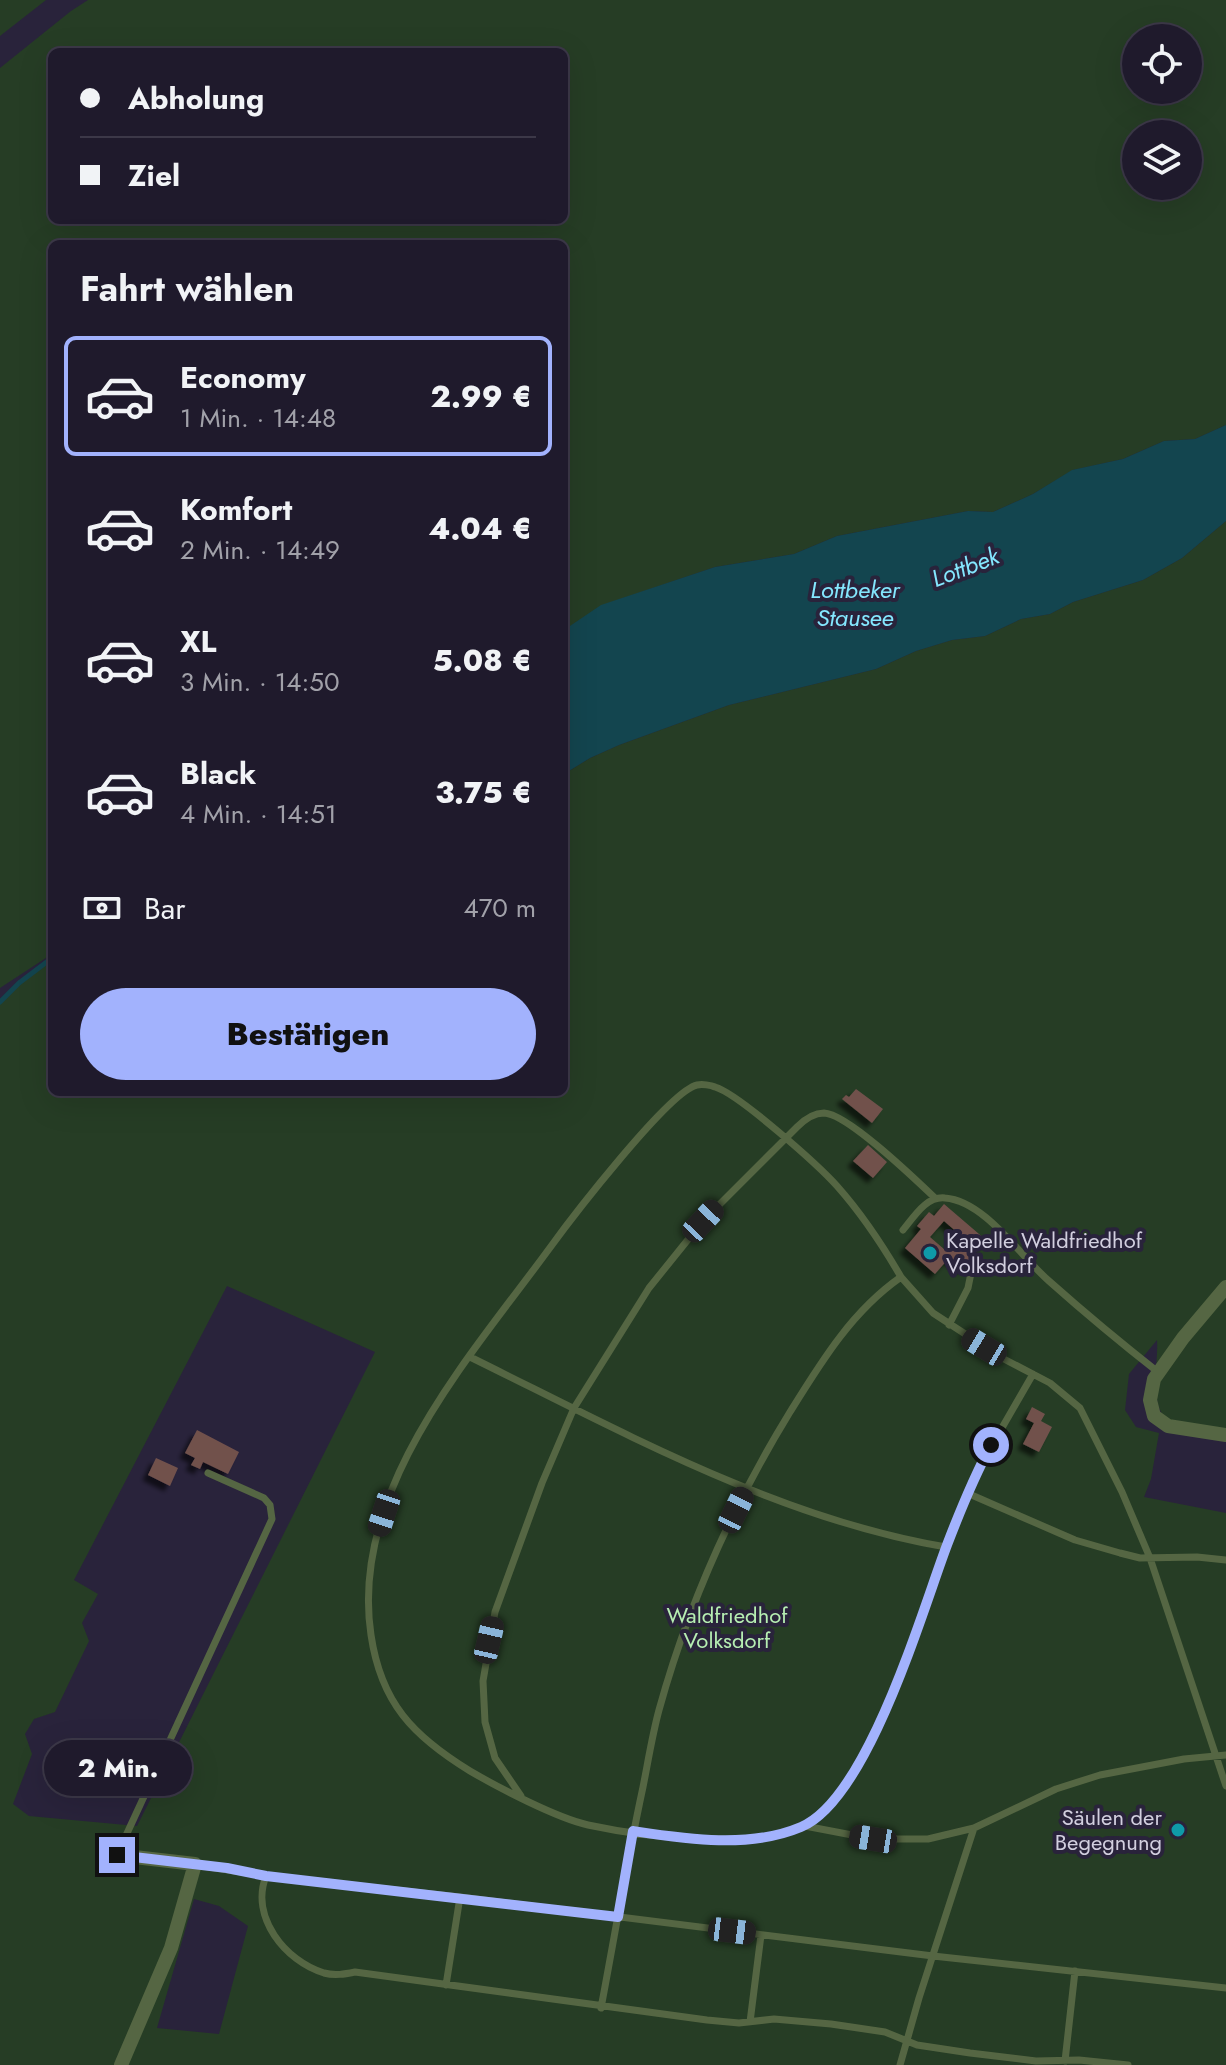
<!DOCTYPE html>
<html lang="de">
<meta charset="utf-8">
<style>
:root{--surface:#1f1a2c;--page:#2c2738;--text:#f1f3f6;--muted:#a1a1a9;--line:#3c3848;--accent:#a2b2fd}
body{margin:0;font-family:Jost,sans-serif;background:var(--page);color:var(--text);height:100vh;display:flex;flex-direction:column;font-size:30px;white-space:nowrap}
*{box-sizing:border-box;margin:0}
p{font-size:26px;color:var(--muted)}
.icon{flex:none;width:44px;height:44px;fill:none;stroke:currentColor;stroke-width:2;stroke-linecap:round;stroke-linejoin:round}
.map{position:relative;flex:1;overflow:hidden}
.details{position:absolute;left:48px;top:240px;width:520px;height:856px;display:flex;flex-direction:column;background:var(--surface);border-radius:12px;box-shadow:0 8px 32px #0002,0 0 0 2px var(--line)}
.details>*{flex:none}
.hud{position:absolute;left:48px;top:48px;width:520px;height:176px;border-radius:12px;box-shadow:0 8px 32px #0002,0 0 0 2px var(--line);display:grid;align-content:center;height:176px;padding:0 32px;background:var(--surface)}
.fabs{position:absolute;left:1122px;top:24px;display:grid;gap:16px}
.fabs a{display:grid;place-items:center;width:80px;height:80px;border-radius:50%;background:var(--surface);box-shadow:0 8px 32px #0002,0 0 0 2px var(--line);font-size:40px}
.end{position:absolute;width:36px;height:36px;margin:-18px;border:10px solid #a2b2fd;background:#111;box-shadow:0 0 0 4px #111}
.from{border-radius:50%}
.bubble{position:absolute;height:56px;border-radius:28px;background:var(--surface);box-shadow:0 8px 32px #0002,0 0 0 2px var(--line);font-size:26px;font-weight:800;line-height:56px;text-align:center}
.car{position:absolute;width:24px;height:48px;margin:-24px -12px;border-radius:10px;box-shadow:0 0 6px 2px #0007;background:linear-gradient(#222 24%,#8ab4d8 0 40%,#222 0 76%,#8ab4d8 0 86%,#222 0)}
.hud b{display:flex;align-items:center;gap:28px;height:76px;font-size:30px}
.hud b+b{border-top:2px solid var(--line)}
.hud i{width:20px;height:20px;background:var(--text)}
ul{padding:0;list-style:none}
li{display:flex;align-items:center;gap:24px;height:120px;margin:0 16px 12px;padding:0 16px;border:4px solid transparent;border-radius:12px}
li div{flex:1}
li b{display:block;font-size:30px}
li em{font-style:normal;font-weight:800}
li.active{border-color:var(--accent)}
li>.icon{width:72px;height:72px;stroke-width:1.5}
h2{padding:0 32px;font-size:36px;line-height:96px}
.pay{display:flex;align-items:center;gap:20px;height:88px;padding:0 32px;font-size:30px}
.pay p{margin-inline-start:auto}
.primary-button{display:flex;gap:16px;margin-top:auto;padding:16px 32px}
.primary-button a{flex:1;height:92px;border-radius:48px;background:var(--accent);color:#111;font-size:32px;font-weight:800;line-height:92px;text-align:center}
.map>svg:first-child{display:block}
.green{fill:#263d25;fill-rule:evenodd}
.water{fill:#13454f}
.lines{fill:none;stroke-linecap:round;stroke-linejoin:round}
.stream{stroke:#13454f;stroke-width:5}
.building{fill:#71514c;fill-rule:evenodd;filter:url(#shadow)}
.service{stroke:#556643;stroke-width:7}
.minor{stroke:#556643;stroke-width:14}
.route{stroke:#a2b2fd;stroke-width:10}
.culture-dot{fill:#0f9aa8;stroke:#29233b;stroke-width:3}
.labels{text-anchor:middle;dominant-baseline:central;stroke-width:8;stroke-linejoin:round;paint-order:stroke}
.poi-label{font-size:22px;fill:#d2cfdf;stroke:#29233b;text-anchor:start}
.park-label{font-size:22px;fill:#b6eeb2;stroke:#29233b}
.water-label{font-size:24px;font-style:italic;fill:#84e7fe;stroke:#29233b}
</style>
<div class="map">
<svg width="1226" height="2065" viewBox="0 0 1226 2065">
<defs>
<filter id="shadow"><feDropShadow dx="-5.5" dy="5.5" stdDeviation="2" flood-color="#0009"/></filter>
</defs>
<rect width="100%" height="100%" fill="#29233b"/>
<path class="green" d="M0,0H46L0,36Z
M88,0H1226V425L1195,439L1164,441L1123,459L1073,470L1033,494L993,512L968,511L837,536L794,554L715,567L606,604L564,630V244H52V954L0,988V68L71,11ZM1136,38H1188V90H1136ZM52,52H564V220H52ZM1136,134H1188V186H1136Z
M1226,521V1432C1211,1429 1189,1430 1174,1424C1146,1412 1159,1363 1157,1340L1129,1374L1125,1410L1136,1427L1159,1433L1151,1479L1144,1497L1226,1513V2065H0V1002L19,983L52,958V1092H564V774L590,758L619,745L729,705L876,669L916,651L952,640L985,636L1021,619L1050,614L1073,602L1143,580L1182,558ZM227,1286L375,1352L137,1826L29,1816L13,1804L32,1754L25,1734L34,1719L55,1712L89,1641L82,1623L98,1594L74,1580ZM194,1899L219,1906L248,1926L219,2034L157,2028Z"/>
<path class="water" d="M1226,425V521L1182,558L1143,580L1073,602L1050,614L1021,619L985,636L952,640L916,651L876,669L729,705L619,745L590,758L564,774V630L601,605L715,567L794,554L837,536L968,511L993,512L1033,494L1072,470L1123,459L1164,441L1195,439Z"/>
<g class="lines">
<path class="stream" d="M0,1002L19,983L52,958"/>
</g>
<path class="building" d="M856,1089L883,1109L872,1123L842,1099L846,1095L849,1097Z
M868,1145L887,1162L873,1178L853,1161Z
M944,1204L986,1240L962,1269L949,1258L935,1274L905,1248L921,1229L917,1226L929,1212L934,1216ZM944,1221L959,1234L945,1250L930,1237Z
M1032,1407L1045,1414L1041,1421L1052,1427L1039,1452L1023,1444L1034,1423L1026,1419Z
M197,1430L239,1452L228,1474L203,1462L200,1469L191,1465L195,1458L185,1453Z
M156,1458L178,1468L170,1486L148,1475Z"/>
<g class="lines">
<path class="service" d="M903,1230C914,1217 926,1196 945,1198C985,1201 1021,1257 1049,1281C1085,1313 1121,1343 1158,1372
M901,1277L933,1313L1002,1358L1050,1383L1080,1408L1122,1492L1150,1558L1226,1786
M949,1325L968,1288L973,1263
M470,1357C621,1431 779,1519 946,1547
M967,1493L1075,1540L1120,1553L1140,1558L1197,1557L1226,1560
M521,1796L495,1758L485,1722L483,1681L495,1612L542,1483L574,1408L649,1288L703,1221L797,1127C805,1119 813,1113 824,1113C848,1114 916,1180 935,1198
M805,1826L873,1839H928L974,1828L1056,1789L1100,1775L1184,1759L1226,1755
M117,1855L272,1519L270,1505L264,1498L208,1473
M196,1865L266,1876L460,1897L933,1956L1226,1988
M266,1876C250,1917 285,1961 324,1973C335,1976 345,1974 355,1972L707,2020L739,2023L774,2019L831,2024L885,2032L917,2045L970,2053L1036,2061L1079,2060L1128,2065
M446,1985L460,1897
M601,2008C615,1934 627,1861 643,1787C648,1762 652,1736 659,1710C688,1605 733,1505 790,1412C821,1362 852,1311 901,1277C883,1246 861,1213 837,1186C819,1166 739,1094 715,1087C711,1085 702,1084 697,1085C669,1091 570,1220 549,1249C470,1357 349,1490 371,1635C381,1703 413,1736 470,1771C499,1788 557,1818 588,1825C621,1832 656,1837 689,1838C723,1840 779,1843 808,1823C868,1782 902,1672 925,1606C939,1568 953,1530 967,1493L980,1466L1033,1374
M750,2022L761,1935
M1065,2061L1075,1971
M900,2065L919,1998L974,1828"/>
<path class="minor" d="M1226,1287L1183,1338L1154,1379L1150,1400L1154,1416L1168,1426L1226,1435
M117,1855L195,1864L171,1948L121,2065"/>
</g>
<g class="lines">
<path class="route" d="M117,1855L227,1868L266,1876L618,1917L633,1831C686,1839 749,1849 801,1827C868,1799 922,1611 947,1545C960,1511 974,1477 991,1445"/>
</g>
<g class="culture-dot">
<circle cx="930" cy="1253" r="8"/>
<circle cx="1178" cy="1830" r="8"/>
</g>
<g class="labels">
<g class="poi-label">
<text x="946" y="1240">Kapelle Waldfriedhof<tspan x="946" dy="25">Volksdorf</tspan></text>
<text x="1162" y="1817" text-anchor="end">Säulen der<tspan x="1162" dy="25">Begegnung</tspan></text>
</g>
<g class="park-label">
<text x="727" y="1615">Waldfriedhof<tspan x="727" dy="25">Volksdorf</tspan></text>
</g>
<g class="water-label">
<text transform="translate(965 567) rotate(-21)">Lottbek</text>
<text x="855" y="589">Lottbeker<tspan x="855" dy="28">Stausee</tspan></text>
</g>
</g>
</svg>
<div class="fabs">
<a><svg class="icon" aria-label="locate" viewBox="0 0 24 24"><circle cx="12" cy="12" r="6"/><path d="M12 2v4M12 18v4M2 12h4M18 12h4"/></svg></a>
<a><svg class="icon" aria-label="layers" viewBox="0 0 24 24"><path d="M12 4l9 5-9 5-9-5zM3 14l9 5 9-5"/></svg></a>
</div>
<i class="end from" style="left:991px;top:1445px"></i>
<i class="end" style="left:117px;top:1855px"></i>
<div class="bubble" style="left:44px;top:1740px;width:148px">2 Min.</div>
<i class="car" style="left:703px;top:1221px;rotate:43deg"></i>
<i class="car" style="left:984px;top:1347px;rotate:301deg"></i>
<i class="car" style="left:736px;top:1510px;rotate:26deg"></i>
<i class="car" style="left:384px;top:1513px;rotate:198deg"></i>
<i class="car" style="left:489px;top:1640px;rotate:13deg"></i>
<i class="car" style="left:873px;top:1839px;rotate:279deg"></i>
<i class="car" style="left:732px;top:1931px;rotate:97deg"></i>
<div class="hud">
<b><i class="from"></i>Abholung</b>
<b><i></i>Ziel</b>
</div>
<section class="details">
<h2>Fahrt wählen</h2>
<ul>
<li class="active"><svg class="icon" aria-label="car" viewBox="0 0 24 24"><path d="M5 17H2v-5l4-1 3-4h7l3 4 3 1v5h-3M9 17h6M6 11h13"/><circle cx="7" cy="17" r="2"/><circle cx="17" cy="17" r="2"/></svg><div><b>Economy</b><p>1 Min. · 14:48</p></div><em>2.99 €</em></li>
<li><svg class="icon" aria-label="car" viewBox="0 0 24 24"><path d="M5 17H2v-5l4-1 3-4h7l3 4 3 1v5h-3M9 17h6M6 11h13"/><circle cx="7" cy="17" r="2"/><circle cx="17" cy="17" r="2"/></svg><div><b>Komfort</b><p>2 Min. · 14:49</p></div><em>4.04 €</em></li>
<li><svg class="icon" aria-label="car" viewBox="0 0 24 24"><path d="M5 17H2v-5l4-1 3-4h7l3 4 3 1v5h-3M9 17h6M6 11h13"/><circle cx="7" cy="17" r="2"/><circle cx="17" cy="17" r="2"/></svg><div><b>XL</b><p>3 Min. · 14:50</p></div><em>5.08 €</em></li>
<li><svg class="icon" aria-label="car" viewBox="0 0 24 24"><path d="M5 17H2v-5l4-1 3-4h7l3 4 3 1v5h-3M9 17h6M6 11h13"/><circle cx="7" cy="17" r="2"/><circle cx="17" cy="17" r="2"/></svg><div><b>Black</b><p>4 Min. · 14:51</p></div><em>3.75 €</em></li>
</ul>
<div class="pay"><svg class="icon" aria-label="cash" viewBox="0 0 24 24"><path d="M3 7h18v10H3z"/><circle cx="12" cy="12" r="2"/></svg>Bar<p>470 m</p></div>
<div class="primary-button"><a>Bestätigen</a></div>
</section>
</div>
